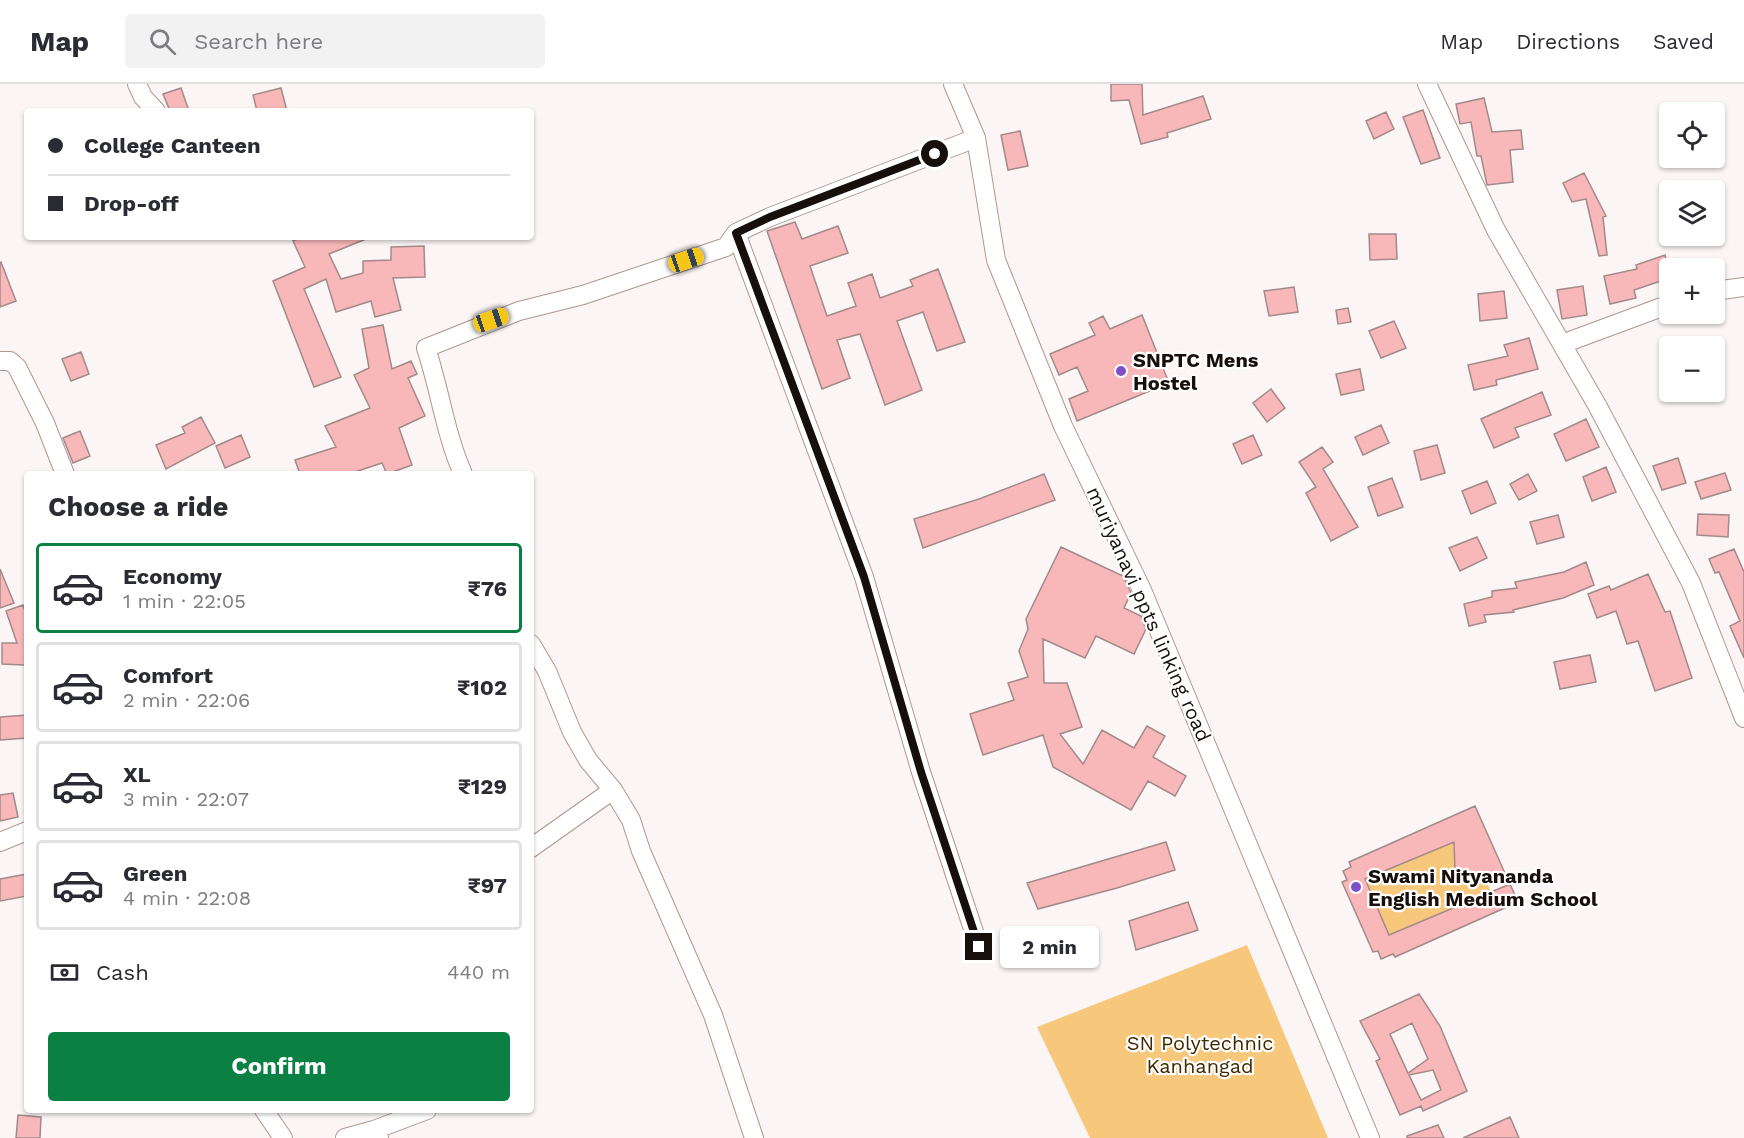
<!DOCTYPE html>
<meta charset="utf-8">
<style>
:root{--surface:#fff;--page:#f2f2f3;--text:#2b2b33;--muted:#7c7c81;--line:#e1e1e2;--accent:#0b8043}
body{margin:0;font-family:"Work Sans",sans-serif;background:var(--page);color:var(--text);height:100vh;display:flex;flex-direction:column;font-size:22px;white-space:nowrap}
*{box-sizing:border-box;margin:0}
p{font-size:20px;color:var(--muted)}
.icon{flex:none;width:33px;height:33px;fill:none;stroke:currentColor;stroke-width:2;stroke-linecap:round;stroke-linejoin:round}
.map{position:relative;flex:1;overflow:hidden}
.sheet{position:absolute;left:24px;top:387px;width:510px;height:642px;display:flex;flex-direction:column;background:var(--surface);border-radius:6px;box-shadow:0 2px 4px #0004}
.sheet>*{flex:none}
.banner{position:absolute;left:24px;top:24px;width:510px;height:132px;border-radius:6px;box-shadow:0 2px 4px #0004;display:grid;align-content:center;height:132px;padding:0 24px;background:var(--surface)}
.buttons{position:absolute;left:1659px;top:18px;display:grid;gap:12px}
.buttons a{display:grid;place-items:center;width:66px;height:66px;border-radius:6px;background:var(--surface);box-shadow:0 2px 4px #0004;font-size:30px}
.end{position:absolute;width:27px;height:27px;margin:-14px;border:8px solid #170f0c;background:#fff;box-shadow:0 0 0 3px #fff}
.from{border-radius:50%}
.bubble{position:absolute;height:42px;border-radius:6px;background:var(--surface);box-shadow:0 2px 4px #0004;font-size:20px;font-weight:700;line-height:42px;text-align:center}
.car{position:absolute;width:18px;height:36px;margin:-18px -9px;border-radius:8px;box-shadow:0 0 4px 2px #0007;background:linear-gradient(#f5c518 24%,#345 0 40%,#f5c518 0 76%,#345 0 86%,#f5c518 0)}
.banner b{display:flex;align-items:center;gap:21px;height:57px;font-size:22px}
.banner b+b{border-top:2px solid var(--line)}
.banner i{width:15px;height:15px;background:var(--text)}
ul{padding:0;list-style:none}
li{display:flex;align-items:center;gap:18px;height:90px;margin:0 12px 9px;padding:0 12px;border:3px solid var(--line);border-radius:6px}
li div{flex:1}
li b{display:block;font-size:22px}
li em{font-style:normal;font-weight:700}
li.active{border-color:var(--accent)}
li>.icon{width:54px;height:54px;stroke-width:1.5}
h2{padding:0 24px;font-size:27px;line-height:72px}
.pay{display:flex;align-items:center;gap:15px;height:66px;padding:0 24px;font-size:22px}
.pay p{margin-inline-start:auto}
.primary-button{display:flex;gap:12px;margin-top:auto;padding:12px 24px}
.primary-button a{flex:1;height:69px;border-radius:6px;background:var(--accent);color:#fff;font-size:24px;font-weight:700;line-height:69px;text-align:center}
header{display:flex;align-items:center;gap:36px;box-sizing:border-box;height:84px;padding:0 30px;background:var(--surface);border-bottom:2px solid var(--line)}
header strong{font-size:28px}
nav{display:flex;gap:33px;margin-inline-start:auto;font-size:21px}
.search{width:420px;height:54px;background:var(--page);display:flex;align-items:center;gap:15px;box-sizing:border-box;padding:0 21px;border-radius:6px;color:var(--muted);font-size:22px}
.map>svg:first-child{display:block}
.green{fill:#f7c87c}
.building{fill:#f8b7b8;stroke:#a38a8a;stroke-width:1.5;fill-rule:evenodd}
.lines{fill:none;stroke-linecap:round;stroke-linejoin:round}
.minor-casing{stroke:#af978f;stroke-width:20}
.minor{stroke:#fff;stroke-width:18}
.route{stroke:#170f0c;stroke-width:8}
.poi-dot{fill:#7c50c8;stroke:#fff;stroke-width:2}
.labels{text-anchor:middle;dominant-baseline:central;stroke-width:4.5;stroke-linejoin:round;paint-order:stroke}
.poi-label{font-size:20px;font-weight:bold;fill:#170f0c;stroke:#fff;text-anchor:start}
.street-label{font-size:20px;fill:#170f0c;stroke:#fff}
.park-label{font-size:20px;fill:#3e2900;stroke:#fff}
</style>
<header>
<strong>Map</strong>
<div class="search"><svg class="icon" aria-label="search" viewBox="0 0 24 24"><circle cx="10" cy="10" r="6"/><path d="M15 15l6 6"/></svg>Search here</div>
<nav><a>Map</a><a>Directions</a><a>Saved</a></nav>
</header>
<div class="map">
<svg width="1744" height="1054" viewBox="0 0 1744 1054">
<rect width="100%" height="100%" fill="#fbf6f5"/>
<path class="green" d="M1465,753L1455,775V787L1472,792L1483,788L1491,808L1389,851L1365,795Z
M1247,861L1328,1054H1090L1037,943Z"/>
<path class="building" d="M1111,0H1142L1143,31L1203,12L1211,35L1167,49L1168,53L1141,60L1129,16L1111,17Z
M181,4L189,27H170L163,10Z
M281,4L287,27H257L253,11Z
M1484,14L1492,48L1521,46L1523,65L1510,66L1513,98L1487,101L1481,72H1477L1471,38L1460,40L1456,20Z
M1423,26L1440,74L1421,80L1403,33Z
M1386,28L1394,45L1374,55L1366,37Z
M1020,47L1028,82L1008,86L1001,51Z
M1584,89L1606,132L1603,133L1607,171L1599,172L1586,115L1572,118L1563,99Z
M795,138L802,155L838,142L848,169L810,182L827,232L856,222L848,199L872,190L880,214L913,202L910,196L938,185L965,258L937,267L923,228L897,237L922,306L885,321L860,250L837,256L850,294L822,305L767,147Z
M1369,150H1396L1397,175L1370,176Z
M302,153H371L329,170L341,195L363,189V177L391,176V163L424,162L425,193L393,194L401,226L375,233L371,217L336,228L326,195L304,205L341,293L314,303L273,197L305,183L293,157Z
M1665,171L1670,194L1634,206L1636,214L1610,220L1604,192L1637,185L1636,181Z
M1,178L16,217L0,223V179Z
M1583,202L1587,231L1562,235L1557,206Z
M1294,203L1298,228L1269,232L1264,207Z
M1504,207L1507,234L1480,237L1478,210Z
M1348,224L1351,238L1338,240L1336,226Z
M1142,231L1169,299L1077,337L1069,315L1088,307L1077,283L1059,291L1050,270L1095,251L1089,239L1103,232L1110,245Z
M1394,237L1406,264L1381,274L1369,247Z
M383,241L392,285L411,277L417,290L408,294L425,332L399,344L412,381L387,390L382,379L349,390H300L295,376L336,363L325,342L370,324L354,291L369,284L362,245Z
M1529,254L1538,285L1496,296L1497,301L1474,306L1468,281L1508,272L1504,261Z
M81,268L89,290L71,297L62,275Z
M1360,285L1364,306L1341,311L1336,290Z
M1271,305L1285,324L1267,338L1253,319Z
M1542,308L1551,331L1515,344L1519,353L1494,364L1481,335Z
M201,333L215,359L166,385L156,361L185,349L182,343Z
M1586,335L1599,363L1566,377L1554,350Z
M1381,341L1389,359L1363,371L1355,353Z
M80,347L90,372L73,379L63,354Z
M241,351L250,373L225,384L216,362Z
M1253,351L1262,371L1242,380L1233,360Z
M1437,361L1445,389L1421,396L1414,367Z
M1322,363L1333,378L1323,385L1358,443L1331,457L1306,409L1316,403L1299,378Z
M1678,374L1686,399L1662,406L1653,382Z
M1606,383L1616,408L1592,417L1583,393Z
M1725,389L1731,406L1701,415L1695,398Z
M1044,390L1055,416L923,464L914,435L979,415Z
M1528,390L1537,407L1519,416L1510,400Z
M1392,394L1403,423L1378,432L1368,403Z
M1487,397L1496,419L1471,430L1462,407Z
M1698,430L1729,431L1728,453L1697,451Z
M1558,431L1564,453L1537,460L1530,438Z
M1477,453L1487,474L1460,487L1449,464Z
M1061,463L1123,492L1131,509L1124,524L1141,532L1146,545L1134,570L1096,552L1085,574L1043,555L1044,599H1067L1082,643L1060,650L1083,680L1102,646L1134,664L1147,642L1165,652L1153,673L1186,692L1175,712L1148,697L1131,726L1053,683L1043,651L983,671L970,630L1014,616L1008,599L1028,593L1019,567L1028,545L1026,535Z
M1734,465L1744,488V574L1730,542L1740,537L1719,488L1715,489L1709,475Z
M1586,478L1594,501L1563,514L1513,526L1514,528L1484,531L1486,538L1469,542L1464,520L1492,513V507L1517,504L1515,498L1564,488Z
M0,485L14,519L0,524Z
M1648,490L1665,528L1670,527L1692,594L1655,607L1638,557L1627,560L1616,527L1597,534L1588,510L1609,502L1611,506Z
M23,521L27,533V583L24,581L2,580V559H17L6,527Z
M1590,571L1596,598L1560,605L1554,578Z
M27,631V654L0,656V633Z
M13,709L18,733L0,737V711Z
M1475,722L1508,796L1463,791L1455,787L1454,758L1365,795L1389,851L1510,800L1518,818L1395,873L1393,870L1381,875L1378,867L1373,868L1342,798L1347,796L1343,787L1351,783L1349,778Z
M1166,758L1175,786L1117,804L1038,825L1027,799Z
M27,790V812L0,817V795Z
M1188,818L1198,846L1136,866L1129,837Z
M1419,910L1440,942L1467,1007L1423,1027L1421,1022L1400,1031L1376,977L1380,975L1360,937ZM1412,939L1428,975L1408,989L1390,950ZM1433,986L1441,1006L1421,1016L1409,991Z
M18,1031L41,1033L40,1054H16Z
M1510,1033L1519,1054H1463Z
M1438,1041L1444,1054H1407V1052Z"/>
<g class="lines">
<defs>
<path id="minor" d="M137,0L143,13L156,27
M953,0L976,54L996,176L1063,342L1142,506L1370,1054
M1427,0L1496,146L1597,321L1691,499L1744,634
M736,149L864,493L921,688L979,863
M1714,207L1744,203
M1562,260L1670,220
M0,277H10L17,283L45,339L65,390
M463,390C445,349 440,306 426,264L519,227L583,211L726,163L736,149L770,133L976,54
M531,560L547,587L572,648L588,676L613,706L631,736L641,767L713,931L754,1054
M0,758L27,747
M531,764L613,706
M264,1026L283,1054
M374,1046L427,1026
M345,1054L374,1046L379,1054"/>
</defs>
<use href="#minor" class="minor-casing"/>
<use href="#minor" class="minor"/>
</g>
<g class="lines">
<path class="route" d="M935,70L770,133L736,149L864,493L921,688L979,863"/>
</g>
<g class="poi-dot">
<circle cx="1121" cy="287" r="6"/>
<circle cx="1356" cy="803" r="6"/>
</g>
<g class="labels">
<g class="poi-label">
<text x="1133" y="276">SNPTC Mens<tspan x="1133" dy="23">Hostel</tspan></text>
<text x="1368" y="792">Swami Nityananda<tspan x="1368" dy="23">English Medium School</tspan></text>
</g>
<g class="street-label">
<text transform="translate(1149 530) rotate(66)">muriyanavi ppts linking road</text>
</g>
<g class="park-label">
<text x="1200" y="959">SN Polytechnic<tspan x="1200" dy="23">Kanhangad</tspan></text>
</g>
</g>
</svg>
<div class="buttons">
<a><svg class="icon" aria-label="locate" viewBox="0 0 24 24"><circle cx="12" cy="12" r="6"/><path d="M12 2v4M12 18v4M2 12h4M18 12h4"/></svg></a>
<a><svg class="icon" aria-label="layers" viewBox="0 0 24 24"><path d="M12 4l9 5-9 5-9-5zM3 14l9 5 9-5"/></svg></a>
<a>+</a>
<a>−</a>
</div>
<i class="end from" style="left:935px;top:70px"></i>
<i class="end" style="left:979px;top:863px"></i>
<div class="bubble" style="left:1000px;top:842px;width:99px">2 min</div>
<i class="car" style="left:686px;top:176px;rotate:71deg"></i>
<i class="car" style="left:491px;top:236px;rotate:71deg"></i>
<div class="banner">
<b><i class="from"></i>College Canteen</b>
<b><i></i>Drop-off</b>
</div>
<section class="sheet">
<h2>Choose a ride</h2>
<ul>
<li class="active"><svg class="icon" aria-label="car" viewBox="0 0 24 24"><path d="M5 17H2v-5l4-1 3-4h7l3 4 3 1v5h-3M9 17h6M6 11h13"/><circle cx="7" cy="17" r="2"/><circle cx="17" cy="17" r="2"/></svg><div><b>Economy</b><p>1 min · 22:05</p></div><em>₹76</em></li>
<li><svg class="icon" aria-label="car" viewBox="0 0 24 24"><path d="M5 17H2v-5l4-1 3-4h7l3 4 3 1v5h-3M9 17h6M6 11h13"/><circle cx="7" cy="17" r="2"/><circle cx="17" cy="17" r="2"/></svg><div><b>Comfort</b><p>2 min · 22:06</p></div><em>₹102</em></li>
<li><svg class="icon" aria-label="car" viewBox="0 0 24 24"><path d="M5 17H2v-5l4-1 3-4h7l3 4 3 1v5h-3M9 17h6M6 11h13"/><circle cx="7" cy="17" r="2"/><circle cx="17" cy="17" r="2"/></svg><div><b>XL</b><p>3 min · 22:07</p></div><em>₹129</em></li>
<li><svg class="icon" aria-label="car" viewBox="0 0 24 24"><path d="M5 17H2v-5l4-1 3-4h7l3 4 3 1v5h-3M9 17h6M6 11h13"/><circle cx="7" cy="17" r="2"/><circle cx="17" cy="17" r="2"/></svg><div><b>Green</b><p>4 min · 22:08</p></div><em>₹97</em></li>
</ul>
<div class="pay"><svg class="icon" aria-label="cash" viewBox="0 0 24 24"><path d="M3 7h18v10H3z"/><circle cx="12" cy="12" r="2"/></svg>Cash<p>440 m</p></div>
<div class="primary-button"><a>Confirm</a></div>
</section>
</div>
